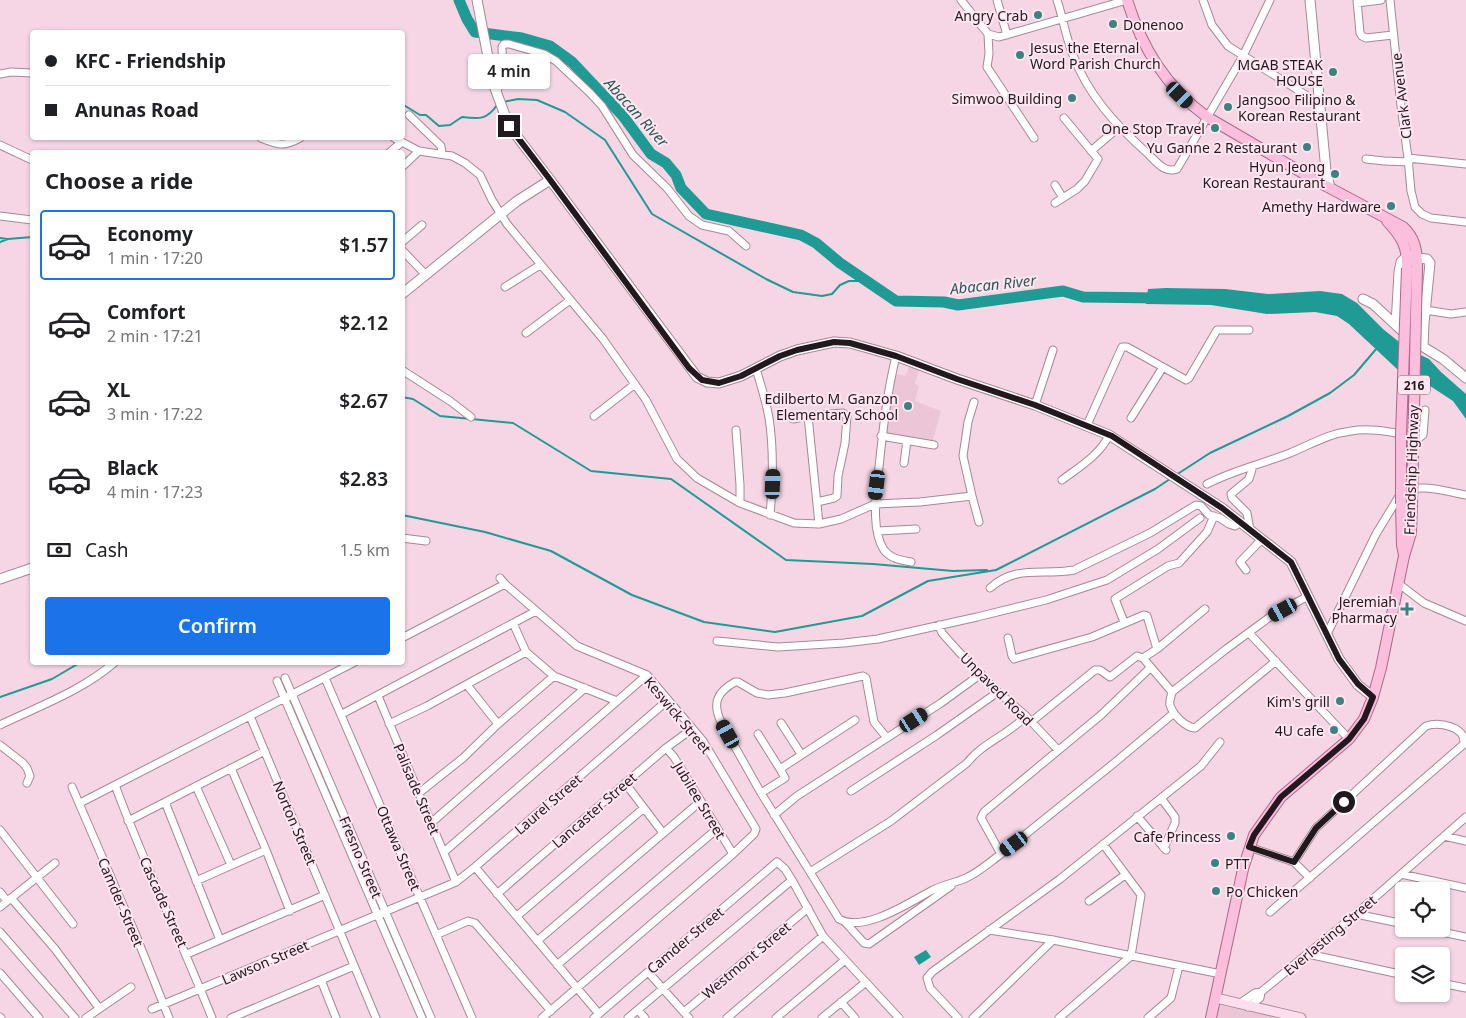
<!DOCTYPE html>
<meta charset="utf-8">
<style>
:root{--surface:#fff;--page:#f6f6f6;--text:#202124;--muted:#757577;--line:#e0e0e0;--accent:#1a73e8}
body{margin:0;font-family:"Noto Sans",sans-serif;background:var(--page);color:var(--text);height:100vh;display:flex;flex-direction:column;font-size:19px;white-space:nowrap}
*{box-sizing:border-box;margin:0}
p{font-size:16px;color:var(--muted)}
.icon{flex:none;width:28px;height:28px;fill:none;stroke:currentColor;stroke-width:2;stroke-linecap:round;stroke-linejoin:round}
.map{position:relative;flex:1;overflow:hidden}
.details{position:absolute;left:30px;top:150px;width:375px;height:515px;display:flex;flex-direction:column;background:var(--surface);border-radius:5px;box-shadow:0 1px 4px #0004}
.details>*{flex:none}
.hud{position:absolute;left:30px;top:30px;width:375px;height:110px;border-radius:5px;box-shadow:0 1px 4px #0004;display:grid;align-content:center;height:110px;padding:0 15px;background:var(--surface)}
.buttons{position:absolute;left:1395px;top:882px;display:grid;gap:10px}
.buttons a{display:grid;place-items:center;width:55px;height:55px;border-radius:5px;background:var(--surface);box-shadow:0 1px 4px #0004;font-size:25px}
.end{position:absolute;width:22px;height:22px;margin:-11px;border:6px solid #23181d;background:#fff;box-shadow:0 0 0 2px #fff}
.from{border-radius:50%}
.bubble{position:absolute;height:35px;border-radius:5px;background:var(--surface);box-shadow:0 1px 4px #0004;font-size:16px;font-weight:600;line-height:35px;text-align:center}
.car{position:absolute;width:15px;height:30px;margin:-15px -8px;border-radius:6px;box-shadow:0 0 4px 1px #0007;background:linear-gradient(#222 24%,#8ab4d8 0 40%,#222 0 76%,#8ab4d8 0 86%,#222 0)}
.hud b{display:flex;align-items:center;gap:18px;height:48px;font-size:19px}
.hud b+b{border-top:1px solid var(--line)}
.hud i{width:12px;height:12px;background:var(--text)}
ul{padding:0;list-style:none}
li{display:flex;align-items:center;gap:15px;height:70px;margin:0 10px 8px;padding:0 5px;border:2px solid transparent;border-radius:5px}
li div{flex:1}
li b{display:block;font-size:19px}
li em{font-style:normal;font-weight:600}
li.current{border-color:var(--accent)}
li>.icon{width:45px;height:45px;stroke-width:1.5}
h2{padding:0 15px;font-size:22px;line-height:60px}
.pay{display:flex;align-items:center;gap:12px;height:55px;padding:0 15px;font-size:19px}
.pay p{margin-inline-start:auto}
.button{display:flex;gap:10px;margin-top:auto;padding:10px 15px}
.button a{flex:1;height:58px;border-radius:5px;background:var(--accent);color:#fff;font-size:20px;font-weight:600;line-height:58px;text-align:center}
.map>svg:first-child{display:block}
.built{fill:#ecc6d6}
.water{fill:#1f9a94}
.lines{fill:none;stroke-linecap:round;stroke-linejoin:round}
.stream{stroke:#1f9a94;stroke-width:2}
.river{stroke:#1f9a94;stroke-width:11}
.minor-casing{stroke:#a58895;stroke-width:9}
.tertiary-casing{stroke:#a58895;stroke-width:11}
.secondary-casing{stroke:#a58895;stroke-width:11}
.primary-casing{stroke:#ad678b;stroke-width:12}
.minor{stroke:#fff;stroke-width:7}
.tertiary{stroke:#fff;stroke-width:9}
.secondary{stroke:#fddeee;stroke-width:9}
.primary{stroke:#fbbedd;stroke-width:10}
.primary-bridge-casing{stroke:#ad678b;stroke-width:12;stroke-linecap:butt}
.primary-bridge{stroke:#fbbedd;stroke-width:10}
.route{stroke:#23181d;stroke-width:6}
.poi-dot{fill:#3c837f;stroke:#ffe6f1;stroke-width:2}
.labels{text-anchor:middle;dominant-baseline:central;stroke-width:4;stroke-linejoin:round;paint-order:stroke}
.shield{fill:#ffe6f1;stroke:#65565d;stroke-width:1}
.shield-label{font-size:12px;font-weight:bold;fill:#23181d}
.poi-label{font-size:14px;fill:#23181d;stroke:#ffe6f1;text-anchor:end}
.street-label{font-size:14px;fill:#23181d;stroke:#ffe6f1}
.water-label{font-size:15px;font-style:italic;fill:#2a5a57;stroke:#ffe6f1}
</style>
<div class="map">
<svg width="1466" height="1018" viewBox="0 0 1466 1018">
<rect width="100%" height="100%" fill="#f6d6e5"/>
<path class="built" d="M909,367L919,369L915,384L919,386L915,401L941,411L932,444L884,435L892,373L906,376Z
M1220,1005L1272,1016L1271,1018H1217Z"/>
<path class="water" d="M1166,288L1225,289L1268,294L1320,291L1342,294L1357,303L1383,329L1398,341L1412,351L1429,359L1441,372L1466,394V419L1453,401L1424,382L1397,369L1349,324L1337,316L1315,312L1267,314L1211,305L1146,304L1148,289Z
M926,950L931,957L919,965L914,957Z"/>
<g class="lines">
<path class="stream" d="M503,102L518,99L537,100L565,112L605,140L652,214L766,279L793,292L822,296L832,294L840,285L849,281H865
M402,104L420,115H426L439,126L450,125L462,117C479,119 487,120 497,105
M0,238L7,239
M0,242L8,239L32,237
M402,397L413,399L440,416L513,423L591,471L671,479L786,560L873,564L953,571L987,570
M1176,475L1210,453L1288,416L1330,393L1354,375L1377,348
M402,515L485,532L551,551L632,595L704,622L775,632L862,616L928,581L996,570L1155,489L1170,479
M0,697L52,679L81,662"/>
<path class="river" d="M459,0L467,19L475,32L522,38L550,46L572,62L623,116L651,154L666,163L676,175L681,188L706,214L801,235L816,243L840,263L896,301L944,302L958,305L1063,291L1083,297L1160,298"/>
<defs>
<path id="minor" d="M961,0L988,34L999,37L1127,0
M997,0L1007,35
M1057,0C1063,18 1066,38 1073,55C1088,95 1115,124 1146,152C1155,160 1164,174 1177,169L1243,56L1270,0
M1203,0L1212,25L1228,46L1320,104
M1357,0L1360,33L1362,36L1366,38L1393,35
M1390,0L1401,106L1408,158L1411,191L1415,207L1422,214L1431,218L1466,222
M1357,3L1381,0
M988,34L989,54L987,67L1034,138
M0,74L11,72L32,73
M496,92L503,78L502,47L504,44H509L544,54L556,61L590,93L602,106L633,155L667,188L689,216L702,225L729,231L746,246
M409,115L441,146L442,153
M261,138C278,145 284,147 300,138
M394,138L419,151L452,156L465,163L480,175L492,200L507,224L603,339L646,400L677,459L697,478L740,503L794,523L819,524L841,519L875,504L920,502L972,496L979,522
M0,145L32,160
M1091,151L1119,127
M390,152L402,142
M1408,158L1466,164
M1366,159L1384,161L1409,162
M402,167L419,151
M1055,185L1063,198
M1055,203L1077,189L1085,181L1098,159L1064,118
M0,216L32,220
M402,242L422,225
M402,250L426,275
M505,287L540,265
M1425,310L1451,314L1466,312
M526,333L570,300
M896,356C887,393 883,429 879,467C877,490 870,529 884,550C891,559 901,560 911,562
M756,369C761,385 766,401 769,418C774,450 773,482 770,515
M402,370L450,401L471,417
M1035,405L1053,350
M594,416L635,384
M808,416L843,413L847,416L845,443L838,476L837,496L834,498L817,502
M1131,418L1163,367
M793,419L808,416L819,524
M1087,425L1122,347H1127L1186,380L1189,378L1217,330H1249
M736,430L740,485V503
M881,436L934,445
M904,463L907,441
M1062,480C1078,468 1101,454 1109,435
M1207,484C1234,470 1262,464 1290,453C1312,444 1327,434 1351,431C1373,427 1398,434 1420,437L1423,435L1425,410
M972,496L963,456L968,422L974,402
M1250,530L1247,513L1232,498L1231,494L1249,479L1253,466
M878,531L916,529
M402,538L426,541
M1246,570L1240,562L1262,539
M500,578L505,584L577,646L647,675L703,741L756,829L754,834L733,854L542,1018
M1399,584L1424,603L1466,621
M990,588C1017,564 1042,576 1074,570L1150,533L1196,505L1201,506L1209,515L1220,518L1229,524L1235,526L1240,522
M1124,622L1115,599L1168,566L1179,563L1207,532L1214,516
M513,623L526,652L554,676L617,701
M939,625L942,633L959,652L998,692L1026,716L1058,750
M1249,633L1349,739
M1327,634L1376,534L1401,493C1419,482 1447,492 1466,495
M402,638L505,584
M1008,638L1012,656L1014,659L1017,658L1092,637L1144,615L1147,616L1157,649
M717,641L778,647L844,643L878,639L977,617L1046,600L1107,580L1158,549L1200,518
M1143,658L1157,649L1205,609
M1276,661L1195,728C1185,727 1173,715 1170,705C1169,701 1171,697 1172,692L1225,650L1270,617L1308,596
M1150,668L1101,715L984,812L981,818L1001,854L1113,764L1174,713
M285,678L431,1018
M325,678L472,1018
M277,681L422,1018
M467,685L498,724
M378,696L456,882
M342,714L536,611
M250,716L376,1018
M855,720L780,769L785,778L761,793L810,872L891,821L967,763C982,743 1008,735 1026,716
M1031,722L1095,670H1100L1110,677L1137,656L1143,658L1172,692
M781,723L801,754
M389,724L427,706L526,652
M0,725C39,706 82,691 115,662
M758,734L780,769
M0,745L23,763L27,768L30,776L27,783
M666,748L674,757L733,854
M231,768L266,850L290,911
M625,783L663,833
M115,785C144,864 181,940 212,1018
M196,786L231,865
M72,787L135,933L169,1018
M851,791L937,735L998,692
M419,793L463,758L498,724L554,676
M761,793L721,722C712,703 717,692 735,682H738L757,693L768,695L785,693L863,676L866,678L874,722L887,738
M1161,798L1175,817V823L1164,848
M165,802L220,940
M80,803L355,662
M774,815L797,796L941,703L981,674
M1137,816L1166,850
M128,821L265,751
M431,823L585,688
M0,830L73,924
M1444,836L1466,841
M1249,847L1294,862L1310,878
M444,852L647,675
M475,867L599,1014
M810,872L839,919C864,933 908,903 931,891C942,885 955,883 966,878C979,872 990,862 1001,854
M1401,874L1466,888
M196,881L266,850
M0,892L7,901
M497,894L666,748L692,729
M11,898L55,949L99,1008
M1089,901L1125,875
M0,907L55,863
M1270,912L1464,744C1466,726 1439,722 1426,726L1316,828L1294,862
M1356,914L1404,924
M517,916L644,808
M845,922L864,943L869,944L951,886
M1427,929L1466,937
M989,930L1053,940L1221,974
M0,932L75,1018
M436,935L468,921L475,923L551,1011
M537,941L701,801
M187,954L325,895
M1308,954L1404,975
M557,965L717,829
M648,972L689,1018
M0,973L39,1018
M321,980L336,1018
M1441,983L1466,988
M841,1002L855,1018
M1239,1004L1255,993L1261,992L1356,914L1466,817
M1248,1007L1260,998L1261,992
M152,1009L456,882L475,867L668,700
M638,1010L645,1018
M684,1012L808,908
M0,1017L1,1018
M86,1018L131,987
M231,1018L354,966
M594,1018L777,862L785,869L792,880L823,936L899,1018
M628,1018L792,880
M727,1018L823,936
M776,1018L845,960
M822,1018L866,982
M958,1018L930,988L927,978L932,972L1060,879L1201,766L1220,742
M973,1018L1053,940
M1059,1018L1131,956L1141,895L1103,844
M1148,1018L1171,998L1179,966"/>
<path id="tertiary" d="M477,0L493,83L509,126L548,177L697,377L707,382L719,383L741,376L780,356L797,350L834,342L850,343L896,356L957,379L1035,405L1109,435L1222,508L1291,562L1339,659L1358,685L1373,697
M1310,0L1326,171L1330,188
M1417,258L1427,259L1430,263L1424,323L1423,347
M402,294L517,201L550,180
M1363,299L1373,304L1412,340L1443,359L1466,378
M1396,325L1399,272L1401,262L1408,255
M0,579L32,568"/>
<path id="secondary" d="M1216,998L1301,1018"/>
<path id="primary" d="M1127,0C1142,48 1166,87 1207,117L1313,179L1403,227C1415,238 1417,250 1417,266
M1387,221C1401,236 1408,246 1407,268
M1401,504L1402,545L1404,555
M1211,1018L1243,869L1254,835L1281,797L1349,739L1364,719L1373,697L1381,668L1404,556L1411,533L1412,504"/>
</defs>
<use href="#minor" class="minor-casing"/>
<use href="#tertiary" class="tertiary-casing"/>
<use href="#secondary" class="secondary-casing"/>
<use href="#primary" class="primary-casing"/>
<use href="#minor" class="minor"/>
<use href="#tertiary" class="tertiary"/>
<use href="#secondary" class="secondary"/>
<use href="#primary" class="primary"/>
<defs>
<path id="primary-bridge" d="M1401,504V434L1407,268
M1412,504L1417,266"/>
</defs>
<use href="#primary-bridge" class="primary-bridge-casing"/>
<use href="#primary-bridge" class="primary-bridge"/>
</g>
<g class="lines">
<path class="route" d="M509,126L548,177L689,368L702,380L719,383L741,376L780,356L797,350L834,342L850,343L896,356L957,379L1035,405L1112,436L1222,508L1291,562L1339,659L1358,684L1373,697L1364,719L1349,739L1281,797L1254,835L1249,847L1294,862L1316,828L1344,802"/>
</g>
<g class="poi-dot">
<circle cx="1038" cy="15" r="5"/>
<circle cx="1113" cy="24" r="5"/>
<circle cx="1020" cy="55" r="5"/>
<circle cx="1333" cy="72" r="5"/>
<circle cx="1072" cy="98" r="5"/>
<circle cx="1228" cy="107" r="5"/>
<circle cx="1215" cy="128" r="5"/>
<circle cx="1307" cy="147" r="5"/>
<circle cx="1335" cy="174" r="5"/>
<circle cx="1391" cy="206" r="5"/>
<circle cx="908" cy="406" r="5"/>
<path d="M1404.5 601.5h5v5h5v5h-5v5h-5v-5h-5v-5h5z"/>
<circle cx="1340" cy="701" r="5"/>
<circle cx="1334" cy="730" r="5"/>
<circle cx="1231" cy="836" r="5"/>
<circle cx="1215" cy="863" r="5"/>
<circle cx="1216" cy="891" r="5"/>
</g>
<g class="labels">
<rect class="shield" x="1398" y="375.5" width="32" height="19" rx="4"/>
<g class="shield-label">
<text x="1414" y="385">216</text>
</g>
<g class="poi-label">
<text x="1028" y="15">Angry Crab</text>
<text x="1123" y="24" text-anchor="start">Donenoo</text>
<text x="1030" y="47" text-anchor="start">Jesus the Eternal<tspan x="1030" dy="16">Word Parish Church</tspan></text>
<text x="1323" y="64">MGAB STEAK<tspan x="1323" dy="16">HOUSE</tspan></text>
<text x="1062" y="98">Simwoo Building</text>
<text x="1238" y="99" text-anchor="start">Jangsoo Filipino &amp;<tspan x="1238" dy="16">Korean Restaurant</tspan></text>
<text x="1205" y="128">One Stop Travel</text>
<text x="1297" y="147">Yu Ganne 2 Restaurant</text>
<text x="1325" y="166">Hyun Jeong<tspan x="1325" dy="16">Korean Restaurant</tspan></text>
<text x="1381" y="206">Amethy Hardware</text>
<text x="898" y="398">Edilberto M. Ganzon<tspan x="898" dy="16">Elementary School</tspan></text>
<text x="1397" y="601">Jeremiah<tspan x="1397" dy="16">Pharmacy</tspan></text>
<text x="1330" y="701">Kim's grill</text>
<text x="1324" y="730">4U cafe</text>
<text x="1221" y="836">Cafe Princess</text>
<text x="1225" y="863" text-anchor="start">PTT</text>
<text x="1226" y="891" text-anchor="start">Po Chicken</text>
</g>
<g class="street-label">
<text transform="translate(1401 96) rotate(-97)">Clark Avenue</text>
<text transform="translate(1411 470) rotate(-88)">Friendship Highway</text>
<text transform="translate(997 689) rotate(45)">Unpaved Road</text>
<text transform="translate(678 715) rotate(50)">Keswick Street</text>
<text transform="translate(417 789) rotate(67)">Palisade Street</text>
<text transform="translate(700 800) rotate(59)">Jubilee Street</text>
<text transform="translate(548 804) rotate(-41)">Laurel Street</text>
<text transform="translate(594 810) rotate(-41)">Lancaster Street</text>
<text transform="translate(295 823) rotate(67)">Norton Street</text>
<text transform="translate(399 848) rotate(67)">Ottawa Street</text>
<text transform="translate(361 857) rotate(67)">Fresno Street</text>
<text transform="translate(121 902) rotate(67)">Camder Street</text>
<text transform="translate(164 902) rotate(66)">Cascade Street</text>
<text transform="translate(1330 935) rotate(-40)">Everlasting Street</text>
<text transform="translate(685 940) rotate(-40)">Camder Street</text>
<text transform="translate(746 960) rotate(-40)">Westmont Street</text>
<text transform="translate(265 962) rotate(-23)">Lawson Street</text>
</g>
<g class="water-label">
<text transform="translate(637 112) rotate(48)">Abacan River</text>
<text transform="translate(993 284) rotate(-6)">Abacan River</text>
</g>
</g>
</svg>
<div class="buttons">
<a><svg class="icon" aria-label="locate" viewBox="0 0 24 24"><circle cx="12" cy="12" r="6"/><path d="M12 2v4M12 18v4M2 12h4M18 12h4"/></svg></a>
<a><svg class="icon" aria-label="layers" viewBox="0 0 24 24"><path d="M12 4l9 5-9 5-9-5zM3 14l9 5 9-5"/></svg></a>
</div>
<i class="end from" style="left:1344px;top:802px"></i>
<i class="end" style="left:509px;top:126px"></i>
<div class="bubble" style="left:468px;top:54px;width:82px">4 min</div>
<i class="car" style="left:1180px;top:95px;rotate:134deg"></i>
<i class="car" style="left:773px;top:484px;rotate:2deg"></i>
<i class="car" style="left:877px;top:485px;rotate:187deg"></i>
<i class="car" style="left:1283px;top:610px;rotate:241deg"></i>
<i class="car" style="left:914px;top:720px;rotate:57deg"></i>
<i class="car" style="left:728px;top:734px;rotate:331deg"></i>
<i class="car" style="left:1014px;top:844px;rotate:234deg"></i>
<div class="hud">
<b><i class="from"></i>KFC - Friendship</b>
<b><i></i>Anunas Road</b>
</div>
<section class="details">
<h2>Choose a ride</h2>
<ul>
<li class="current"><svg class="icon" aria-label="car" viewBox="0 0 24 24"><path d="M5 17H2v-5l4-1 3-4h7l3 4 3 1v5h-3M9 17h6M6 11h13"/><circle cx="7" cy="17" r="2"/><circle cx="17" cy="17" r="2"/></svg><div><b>Economy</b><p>1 min · 17:20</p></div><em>$1.57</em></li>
<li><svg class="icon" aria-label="car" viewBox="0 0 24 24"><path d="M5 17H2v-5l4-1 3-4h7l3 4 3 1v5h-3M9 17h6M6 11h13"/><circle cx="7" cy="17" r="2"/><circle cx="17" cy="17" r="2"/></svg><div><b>Comfort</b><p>2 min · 17:21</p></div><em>$2.12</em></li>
<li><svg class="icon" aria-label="car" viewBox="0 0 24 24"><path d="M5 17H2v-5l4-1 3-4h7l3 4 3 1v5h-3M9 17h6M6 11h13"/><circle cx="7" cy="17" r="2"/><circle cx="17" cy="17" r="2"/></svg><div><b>XL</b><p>3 min · 17:22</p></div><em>$2.67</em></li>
<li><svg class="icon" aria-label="car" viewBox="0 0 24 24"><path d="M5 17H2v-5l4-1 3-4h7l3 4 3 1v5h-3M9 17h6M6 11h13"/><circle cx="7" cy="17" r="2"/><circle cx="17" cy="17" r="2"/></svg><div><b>Black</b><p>4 min · 17:23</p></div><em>$2.83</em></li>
</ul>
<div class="pay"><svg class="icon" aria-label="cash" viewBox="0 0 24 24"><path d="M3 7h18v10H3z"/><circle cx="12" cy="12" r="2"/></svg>Cash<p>1.5 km</p></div>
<div class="button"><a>Confirm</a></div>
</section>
</div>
